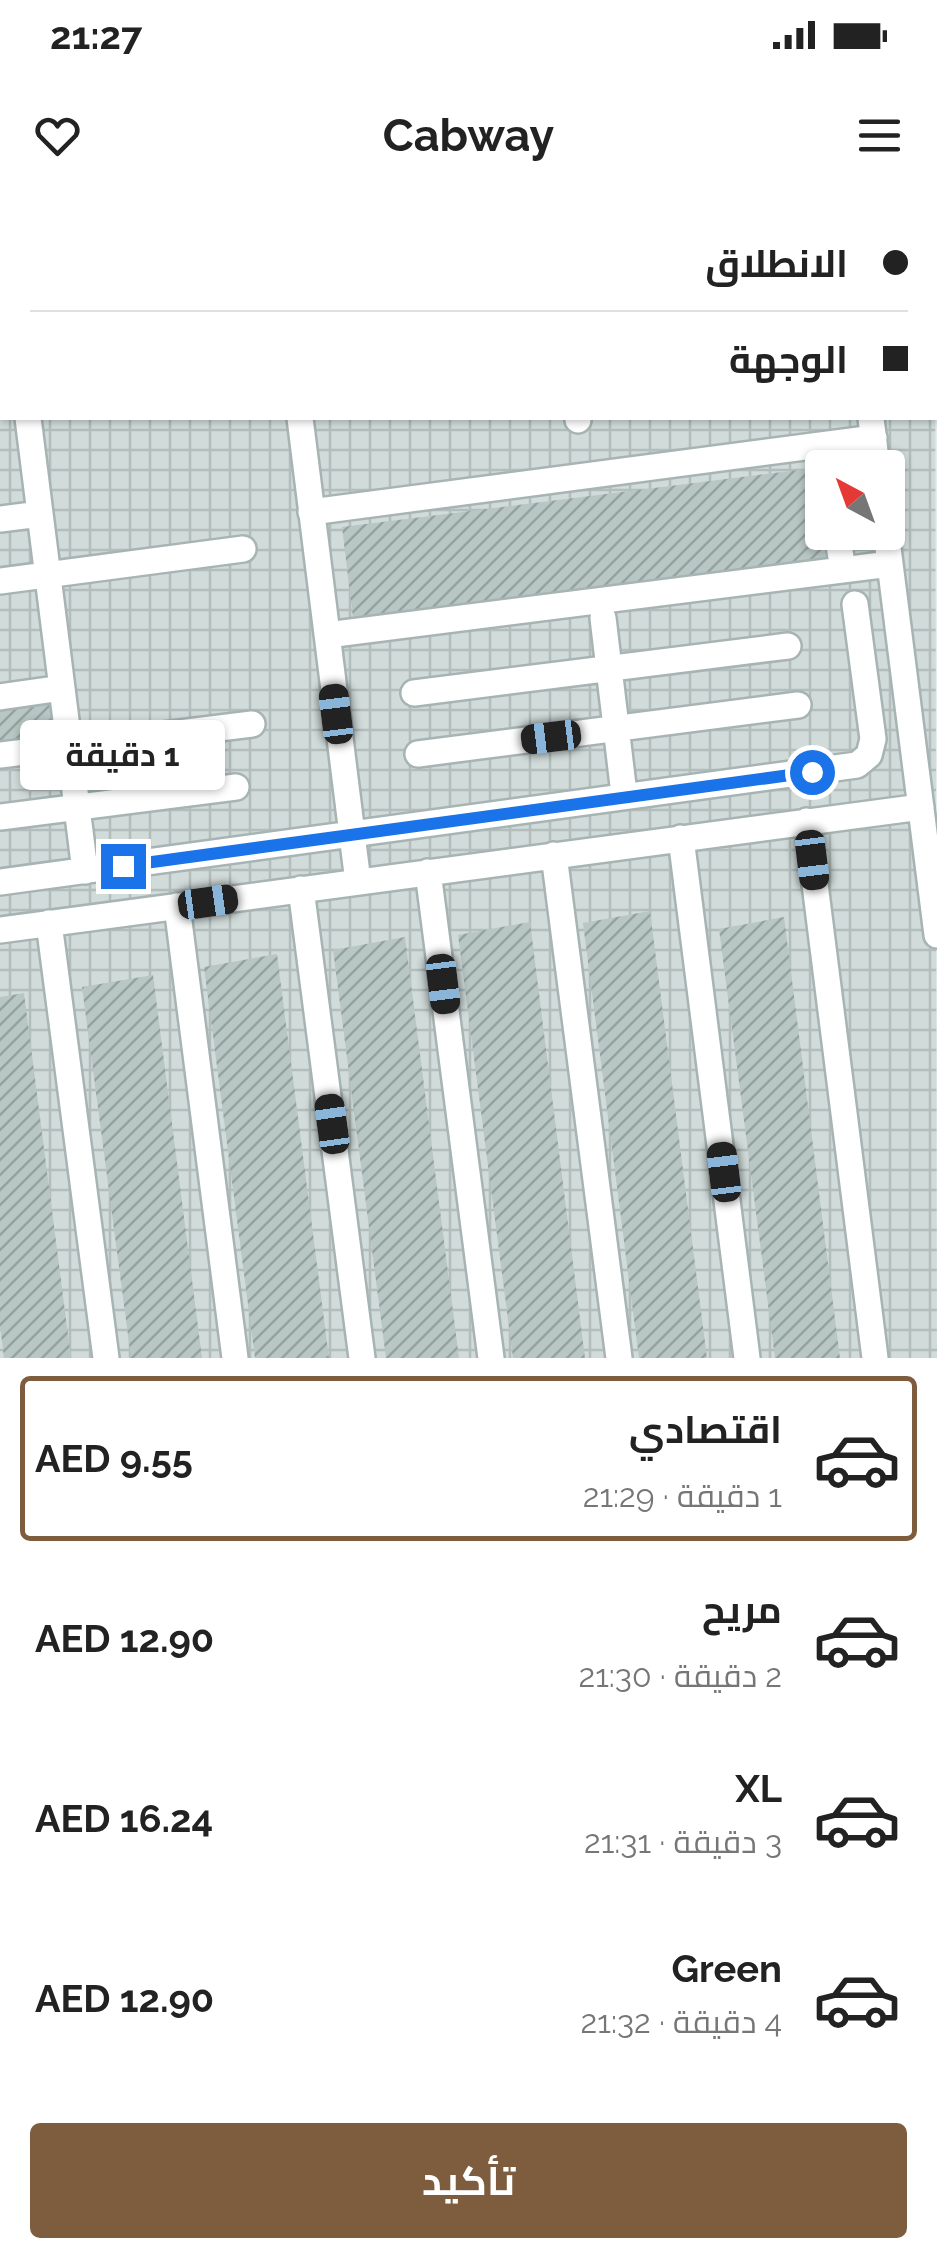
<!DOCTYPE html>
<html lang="ar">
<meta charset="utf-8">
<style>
:root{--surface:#fff;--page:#f6f6f6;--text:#222;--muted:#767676;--line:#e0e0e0;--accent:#7e5d3e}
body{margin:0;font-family:Raleway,Cairo,sans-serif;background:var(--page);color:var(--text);direction:rtl;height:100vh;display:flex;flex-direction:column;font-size:38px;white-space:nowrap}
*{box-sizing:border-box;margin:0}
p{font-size:32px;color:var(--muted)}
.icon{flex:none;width:55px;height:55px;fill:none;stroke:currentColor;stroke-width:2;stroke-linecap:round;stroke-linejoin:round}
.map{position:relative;height:1158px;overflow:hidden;direction:ltr}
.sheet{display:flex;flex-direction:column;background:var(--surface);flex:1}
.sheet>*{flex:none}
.hud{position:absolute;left:0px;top:0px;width:938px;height:220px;box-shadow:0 2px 8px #0004;direction:rtl;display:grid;align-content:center;height:220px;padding:0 30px;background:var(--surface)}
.needle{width:65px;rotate:319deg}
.fabs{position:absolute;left:805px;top:250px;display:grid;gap:20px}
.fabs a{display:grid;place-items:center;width:100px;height:100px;border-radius:10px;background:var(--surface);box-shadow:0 2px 8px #0004;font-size:50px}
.end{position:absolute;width:45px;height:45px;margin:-22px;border:12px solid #1a73e8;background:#fff;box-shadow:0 0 0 5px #fff}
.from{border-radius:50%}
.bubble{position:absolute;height:70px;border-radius:10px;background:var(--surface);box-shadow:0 2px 8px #0004;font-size:32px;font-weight:700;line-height:70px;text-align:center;direction:rtl}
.car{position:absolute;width:30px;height:60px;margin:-30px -15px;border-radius:12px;box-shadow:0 0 8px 2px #0007;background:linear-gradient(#222 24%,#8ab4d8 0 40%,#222 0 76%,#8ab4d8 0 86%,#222 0)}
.hud b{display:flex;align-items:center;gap:35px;height:95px;font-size:38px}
.hud b+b{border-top:2px solid var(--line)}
.hud i{width:25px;height:25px;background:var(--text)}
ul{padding:18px 0 0;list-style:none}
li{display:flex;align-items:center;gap:30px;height:165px;margin:0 20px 15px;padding:0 10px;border:5px solid transparent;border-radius:10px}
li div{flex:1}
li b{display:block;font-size:38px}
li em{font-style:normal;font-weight:700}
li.active{border-color:var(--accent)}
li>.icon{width:90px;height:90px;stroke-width:1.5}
.action{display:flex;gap:20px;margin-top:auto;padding:20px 30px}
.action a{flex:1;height:115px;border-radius:10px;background:var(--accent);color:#fff;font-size:40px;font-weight:700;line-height:115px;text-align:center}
.status{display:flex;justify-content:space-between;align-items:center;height:70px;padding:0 50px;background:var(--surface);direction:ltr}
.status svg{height:28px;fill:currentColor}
header{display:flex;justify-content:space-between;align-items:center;height:130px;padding:0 30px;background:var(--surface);font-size:45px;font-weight:700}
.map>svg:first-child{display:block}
.industrial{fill:url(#industrial-grid);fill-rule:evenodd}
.building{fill:url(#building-hatch)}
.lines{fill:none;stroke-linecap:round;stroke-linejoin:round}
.minor-casing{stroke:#a6b4b3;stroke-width:30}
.minor{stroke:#fff;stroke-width:25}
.route{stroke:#1a73e8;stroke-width:12}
</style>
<div class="status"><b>21:27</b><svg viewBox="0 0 49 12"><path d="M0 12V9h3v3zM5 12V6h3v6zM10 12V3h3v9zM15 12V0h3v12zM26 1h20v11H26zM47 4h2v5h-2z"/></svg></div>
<header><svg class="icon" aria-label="menu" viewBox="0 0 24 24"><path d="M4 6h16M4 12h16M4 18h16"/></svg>Cabway<svg class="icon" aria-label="heart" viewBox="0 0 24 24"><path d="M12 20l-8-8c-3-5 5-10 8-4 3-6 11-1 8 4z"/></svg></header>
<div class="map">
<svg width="937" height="1158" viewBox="0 0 937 1158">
<defs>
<pattern id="industrial-grid" width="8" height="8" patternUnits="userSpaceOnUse" patternTransform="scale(2.5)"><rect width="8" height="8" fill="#d1dcda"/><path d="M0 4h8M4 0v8" fill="none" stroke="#b3bebc"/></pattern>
<pattern id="building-hatch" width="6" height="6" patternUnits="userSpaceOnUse" patternTransform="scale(2.5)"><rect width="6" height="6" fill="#b8c7c4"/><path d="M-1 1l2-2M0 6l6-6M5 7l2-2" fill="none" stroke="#95a3a0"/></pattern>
</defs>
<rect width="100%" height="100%" fill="#e3eceb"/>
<path class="industrial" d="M0,0H928L2,2V218H935V42L937,1158H0ZM822,268H888V332H822Z"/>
<path class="building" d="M815,268L827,367L354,426L342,327Z
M55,498L60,537L0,545V505Z
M650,711L707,1158H639L583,723Z
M784,717L840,1158H775L719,729Z
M530,722L585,1158H513L458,735Z
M405,737L459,1158H386L333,750Z
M277,754L329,1158H255L204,767Z
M153,775L202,1158H131L82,787Z
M24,793L71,1158H4L0,1126V797Z"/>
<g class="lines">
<defs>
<path id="minor" d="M1,0L2,15
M272,0L273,2
M549,0V2
M802,0V2
M846,0L847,2
M162,2L184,0
M569,2L588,0
M0,82H2
M0,143H2
M28,218L85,671
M300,218L358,682
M578,218V220
M871,218L877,268
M311,312L874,238
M0,319L40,314
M837,332L843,370
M886,332L937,735
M0,381L243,349
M603,418L624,594
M327,435L890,364
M414,493L788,446
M0,497L62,488
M418,554L798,505
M0,555L252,524
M0,617L236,587
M807,621L875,1158
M681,638L747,1158
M554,655L619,1158
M428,672L491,1158
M0,682L857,565L869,555L873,539L855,404
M301,689L362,1158
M177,706L235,1158
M49,723L106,1158
M0,730L921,607"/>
</defs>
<use href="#minor" class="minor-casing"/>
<use href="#minor" class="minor"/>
</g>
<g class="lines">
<path class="route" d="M123,666L812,572"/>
</g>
</svg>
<div class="fabs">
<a><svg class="needle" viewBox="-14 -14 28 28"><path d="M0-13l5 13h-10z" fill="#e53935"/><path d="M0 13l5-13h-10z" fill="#767676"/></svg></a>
</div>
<i class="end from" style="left:812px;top:572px"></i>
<i class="end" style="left:123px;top:666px"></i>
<div class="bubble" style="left:20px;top:520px;width:205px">1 دقيقة</div>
<i class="car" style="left:336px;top:514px;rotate:353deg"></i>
<i class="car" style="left:551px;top:537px;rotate:263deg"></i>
<i class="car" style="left:812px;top:660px;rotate:173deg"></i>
<i class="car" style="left:208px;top:702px;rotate:82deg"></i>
<i class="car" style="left:443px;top:784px;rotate:173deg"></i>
<i class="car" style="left:332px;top:924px;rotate:352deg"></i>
<i class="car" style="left:724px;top:972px;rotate:353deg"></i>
<div class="hud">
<b><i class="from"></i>الانطلاق</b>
<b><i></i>الوجهة</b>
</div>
</div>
<section class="sheet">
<ul>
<li class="active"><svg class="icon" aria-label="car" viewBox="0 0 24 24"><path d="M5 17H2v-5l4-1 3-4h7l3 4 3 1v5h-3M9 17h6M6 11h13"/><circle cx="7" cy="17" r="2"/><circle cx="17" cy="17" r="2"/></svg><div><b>اقتصادي</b><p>1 دقيقة · 21:29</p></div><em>AED 9.55</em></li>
<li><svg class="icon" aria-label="car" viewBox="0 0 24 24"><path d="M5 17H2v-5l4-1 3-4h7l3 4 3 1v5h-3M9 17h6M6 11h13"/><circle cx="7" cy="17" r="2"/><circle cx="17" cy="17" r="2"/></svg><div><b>مريح</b><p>2 دقيقة · 21:30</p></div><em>AED 12.90</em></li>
<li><svg class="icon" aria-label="car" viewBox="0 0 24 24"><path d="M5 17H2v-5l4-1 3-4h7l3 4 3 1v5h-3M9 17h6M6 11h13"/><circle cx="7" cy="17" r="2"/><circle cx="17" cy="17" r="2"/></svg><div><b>XL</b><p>3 دقيقة · 21:31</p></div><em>AED 16.24</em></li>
<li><svg class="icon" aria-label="car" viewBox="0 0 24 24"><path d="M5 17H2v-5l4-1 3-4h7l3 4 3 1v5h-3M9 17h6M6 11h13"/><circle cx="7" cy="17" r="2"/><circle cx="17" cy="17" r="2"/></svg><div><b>Green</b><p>4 دقيقة · 21:32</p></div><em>AED 12.90</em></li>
</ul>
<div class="action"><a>تأكيد</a></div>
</section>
